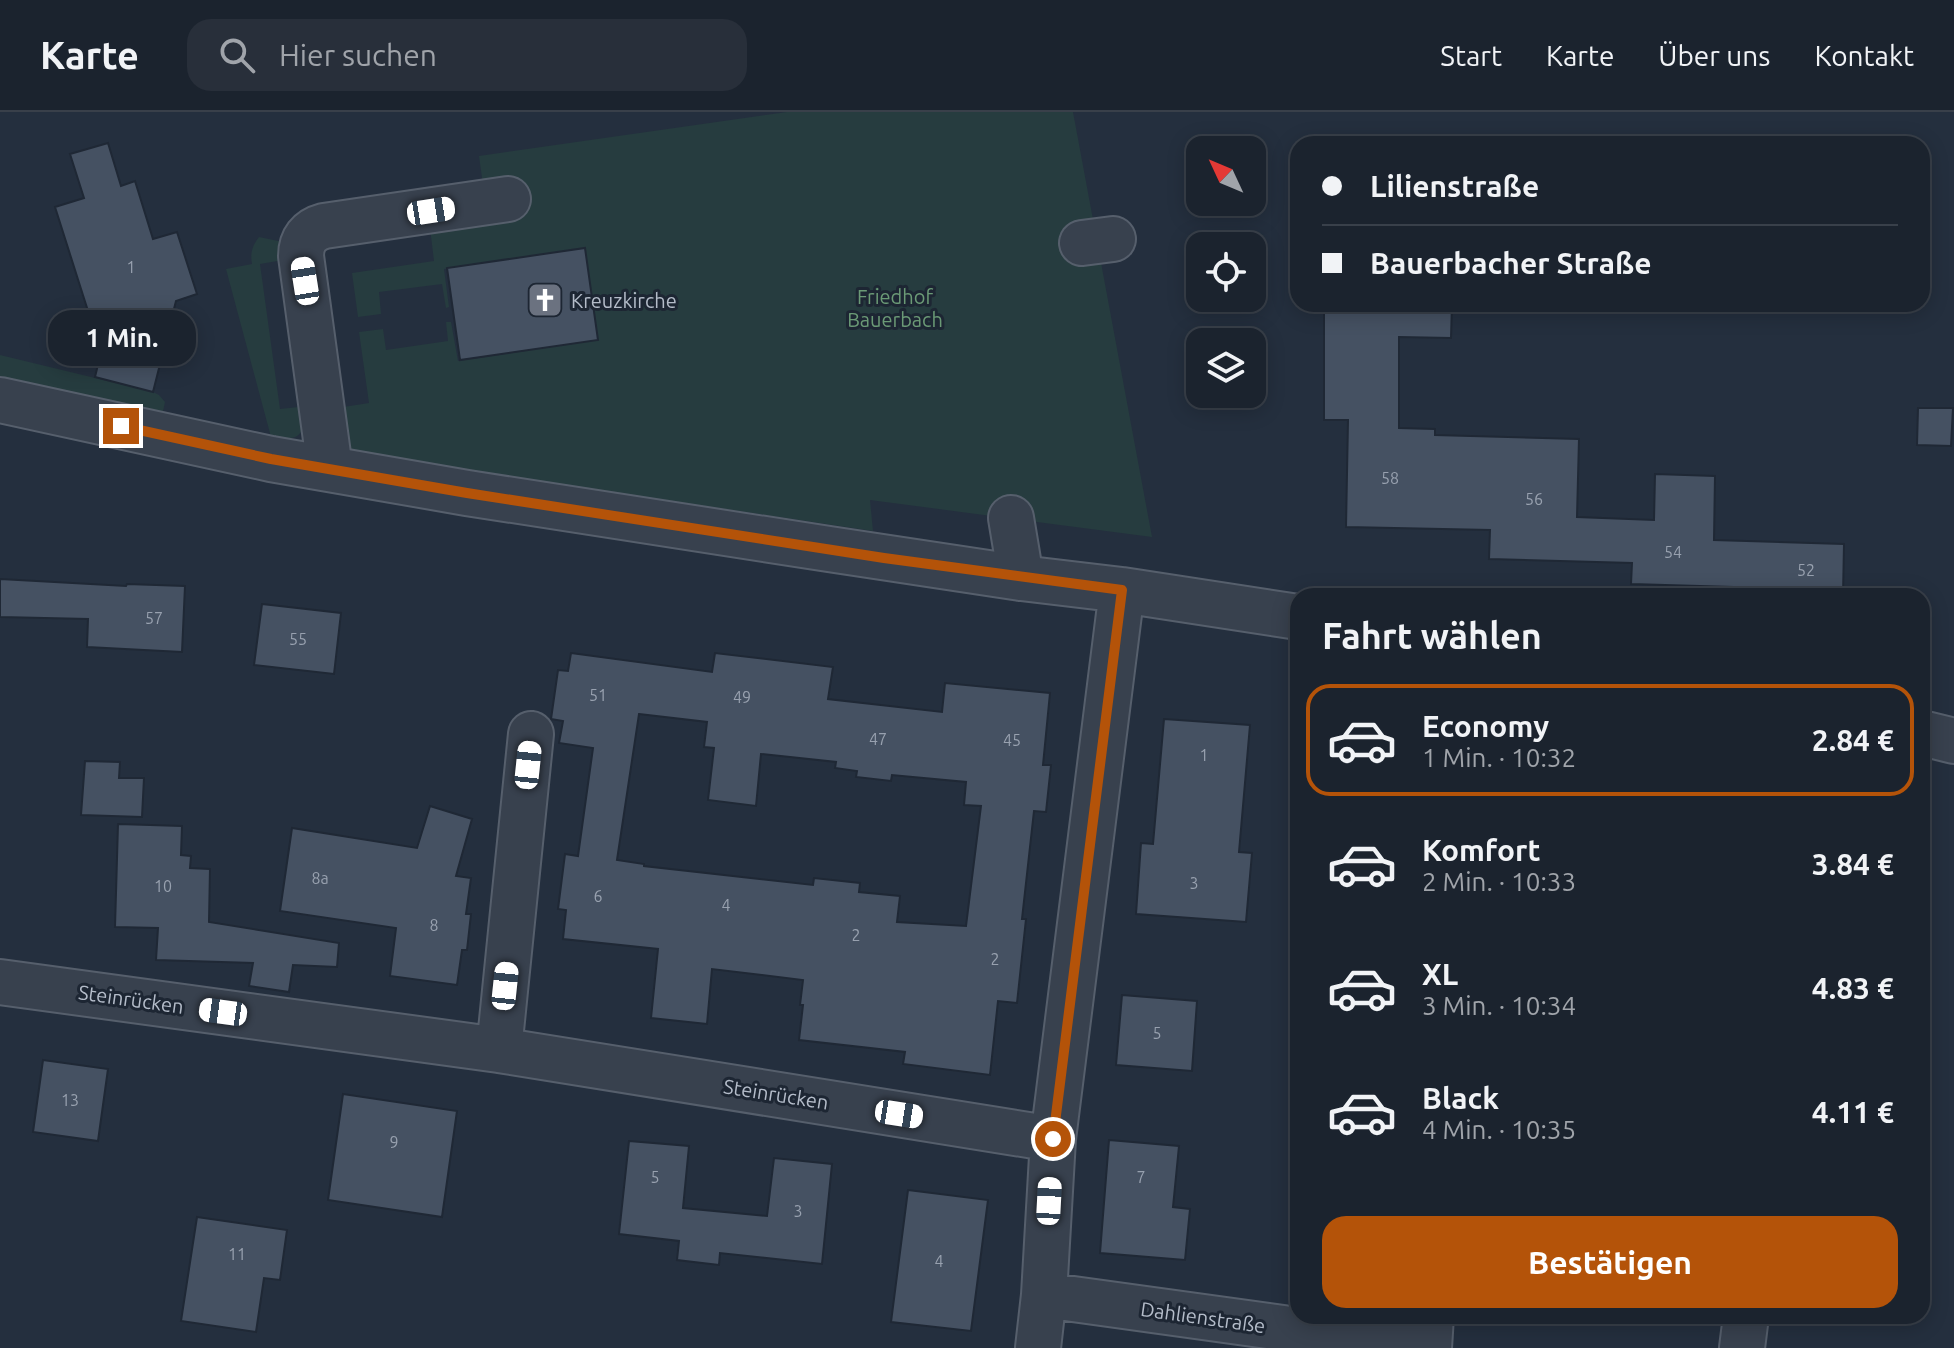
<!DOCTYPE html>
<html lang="de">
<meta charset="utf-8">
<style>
:root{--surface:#1b232e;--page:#282f3a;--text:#f1f3f6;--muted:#a0a4aa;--line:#39404a;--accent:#b45309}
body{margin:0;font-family:Ubuntu,sans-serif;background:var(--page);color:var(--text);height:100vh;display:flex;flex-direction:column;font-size:30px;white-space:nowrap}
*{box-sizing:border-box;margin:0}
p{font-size:26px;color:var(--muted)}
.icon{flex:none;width:44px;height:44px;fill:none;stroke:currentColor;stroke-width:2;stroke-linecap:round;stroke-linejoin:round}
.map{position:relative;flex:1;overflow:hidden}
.side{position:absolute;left:1290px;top:476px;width:640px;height:736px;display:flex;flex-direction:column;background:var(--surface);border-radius:24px;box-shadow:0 4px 20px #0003,0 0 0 2px var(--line)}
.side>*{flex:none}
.banner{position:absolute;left:1290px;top:24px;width:640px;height:176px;border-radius:24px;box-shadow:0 4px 20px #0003,0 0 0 2px var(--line);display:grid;align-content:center;height:176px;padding:0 32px;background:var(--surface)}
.needle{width:52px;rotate:314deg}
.fabs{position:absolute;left:1186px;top:24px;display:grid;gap:16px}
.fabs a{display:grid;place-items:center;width:80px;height:80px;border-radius:16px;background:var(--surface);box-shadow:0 4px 20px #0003,0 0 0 2px var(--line);font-size:40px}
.end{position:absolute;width:36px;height:36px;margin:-18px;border:10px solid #b45309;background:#fff;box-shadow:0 0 0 4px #fff}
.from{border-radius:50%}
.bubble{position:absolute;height:56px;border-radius:24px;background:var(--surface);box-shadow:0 4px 20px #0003,0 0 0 2px var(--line);font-size:26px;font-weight:700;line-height:56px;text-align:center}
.car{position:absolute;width:24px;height:48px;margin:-24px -12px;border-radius:10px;box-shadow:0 0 6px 2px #0007;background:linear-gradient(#fff 24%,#345 0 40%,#fff 0 76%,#345 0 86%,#fff 0)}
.banner b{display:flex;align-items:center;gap:28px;height:76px;font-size:30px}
.banner b+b{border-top:2px solid var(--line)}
.banner i{width:20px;height:20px;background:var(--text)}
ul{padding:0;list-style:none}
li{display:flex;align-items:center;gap:24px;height:112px;margin:0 16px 12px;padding:0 16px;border:4px solid transparent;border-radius:24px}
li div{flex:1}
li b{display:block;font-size:30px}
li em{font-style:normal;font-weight:700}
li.current{border-color:var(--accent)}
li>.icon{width:72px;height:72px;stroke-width:1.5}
h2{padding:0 32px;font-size:36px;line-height:96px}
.cta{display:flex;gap:16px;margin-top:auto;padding:16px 32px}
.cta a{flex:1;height:92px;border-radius:24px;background:var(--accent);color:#fff;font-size:32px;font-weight:700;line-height:92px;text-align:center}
header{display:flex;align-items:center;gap:48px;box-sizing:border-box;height:112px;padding:0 40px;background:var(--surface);border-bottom:2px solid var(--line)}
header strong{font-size:38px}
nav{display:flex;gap:44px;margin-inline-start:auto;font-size:28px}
.search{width:560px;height:72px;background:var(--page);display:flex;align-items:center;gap:20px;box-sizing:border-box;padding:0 28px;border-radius:24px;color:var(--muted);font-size:30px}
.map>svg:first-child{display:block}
.green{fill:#263c3f}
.building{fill:#455162;stroke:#1f2835;stroke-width:2;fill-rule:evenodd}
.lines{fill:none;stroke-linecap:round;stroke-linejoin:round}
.minor-casing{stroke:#565f6c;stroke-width:48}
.minor{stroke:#38414e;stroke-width:44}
.route{stroke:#b45309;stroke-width:10}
.labels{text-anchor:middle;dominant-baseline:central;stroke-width:6;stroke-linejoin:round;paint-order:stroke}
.number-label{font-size:16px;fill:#98a1af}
.park-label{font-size:20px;fill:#6b9a76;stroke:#1d2633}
.poi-label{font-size:20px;fill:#b4bcc9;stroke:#1d2633;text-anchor:start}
.street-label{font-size:20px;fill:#b4bcc9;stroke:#1d2633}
</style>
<header>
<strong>Karte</strong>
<div class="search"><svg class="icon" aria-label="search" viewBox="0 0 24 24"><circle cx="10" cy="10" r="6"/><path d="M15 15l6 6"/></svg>Hier suchen</div>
<nav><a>Start</a><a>Karte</a><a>Über uns</a><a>Kontakt</a></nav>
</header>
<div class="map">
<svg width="1954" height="1236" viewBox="0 0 1954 1236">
<rect width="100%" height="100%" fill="#242f3e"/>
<path class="green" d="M787,0H1073L1152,425L870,388L873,419L362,343L348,336L337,296L369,291L359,220L383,217L386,238L448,229L446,210H451L458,249L598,228L584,136L444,157L449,195L446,196L442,172L379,180L381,202L358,205L352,161L434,149L430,116L483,73L479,44Z
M259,125L288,131L289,147L260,152L280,297L308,294C303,323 302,330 271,325L226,157L252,152C250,141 252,134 259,125Z
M0,243L153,280L159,283L165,290L162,304L0,264Z"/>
<path class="building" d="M108,31L121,74L135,69L153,127L177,120L197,182L176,189L153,280L95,265L101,240L55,95L84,86L70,42Z
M585,136L598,228L460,248L447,156Z
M1324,192H1452L1451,226L1399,225V316L1435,317V323L1579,327L1577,405L1654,408L1655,362L1715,364L1714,428L1844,432L1843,484H1767V476L1631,472L1632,451L1489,447L1490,418L1346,415L1348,308H1324Z
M1918,296H1953L1951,334L1917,333Z
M0,467L126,474L127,472L185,474L182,540L87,535L88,507L0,505Z
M262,492L341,501L334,562L254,553Z
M571,541L712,560L715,541L833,555L828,587L942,600L945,571L1050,581L1043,653H1051L1046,700L1034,699L1022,807H1026L1017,891L998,889L990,963L903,952L905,940L799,928L803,893H800L803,868L712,857L707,912L651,906L658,837L563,827L566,798L558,797L565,742L578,744L593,636L559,631L563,609L551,607L558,558L568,559ZM639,602L707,610L704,635L714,636L708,688L756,694L761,642L836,650L835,656L857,659L856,665L891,669L892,663L966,670L964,693L981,694L966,814L897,810L900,784L859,780L860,771L814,766L813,773L644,754V752L617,748Z
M1164,607L1250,613L1239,740L1252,741L1246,810L1136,802L1141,731L1153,732Z
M85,649L120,650L119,666H144L142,705L81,703Z
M430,694L472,707L456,764L471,766L466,802H471L467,838H462L457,873L390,864L396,816L280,799L292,716L417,736Z
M118,712L182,714L181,743L191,744L190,756L210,757L209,810L339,831L337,855L293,853L289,880L249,874L253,851L156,848L158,816L115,815Z
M1122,883L1197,889L1192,959L1116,953Z
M43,948L108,957L98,1029L33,1020Z
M343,982L457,999L442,1105L328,1088Z
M1109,1028L1179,1034L1173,1095L1190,1097L1185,1148L1100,1141Z
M629,1029L689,1034L683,1096L767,1104L774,1046L832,1052L822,1152L720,1141L719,1153L677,1148L679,1129L619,1122Z
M908,1078L988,1088L971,1219L891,1210Z
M197,1105L287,1118L280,1168L264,1166L256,1220L181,1209Z"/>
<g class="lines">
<defs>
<path id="minor" d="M1082,131L1113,127
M0,288L271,347L467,381L829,437L1021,466L1122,478L1298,505
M330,357L301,144C301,128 309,118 324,114L508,87
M1011,406L1021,466
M1922,621L1954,629
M0,870L499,938L1053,1027
M499,938L531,622
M1044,1183L1355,1226L1409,1236
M1038,1236L1044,1183L1053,1027L1122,478
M1429,1236L1431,1204
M1742,1236L1746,1204"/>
</defs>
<use href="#minor" class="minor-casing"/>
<use href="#minor" class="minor"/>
</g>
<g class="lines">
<path class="route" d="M121,314L271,347L467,381L884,446L1122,478L1053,1027"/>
</g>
<defs>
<symbol id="church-square" viewBox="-11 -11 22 22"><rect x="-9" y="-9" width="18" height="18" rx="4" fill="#6b7280" stroke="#1d2633"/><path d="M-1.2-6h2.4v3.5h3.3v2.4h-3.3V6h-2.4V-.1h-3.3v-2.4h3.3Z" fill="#fff"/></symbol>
</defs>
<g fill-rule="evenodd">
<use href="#church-square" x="525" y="168" width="40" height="40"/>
</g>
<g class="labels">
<g class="number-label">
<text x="131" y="155">1</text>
<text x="1390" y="366">58</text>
<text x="1534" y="387">56</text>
<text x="1673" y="440">54</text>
<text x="1806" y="458">52</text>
<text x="154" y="506">57</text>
<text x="298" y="527">55</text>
<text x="598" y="583">51</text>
<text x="742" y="585">49</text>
<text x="878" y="627">47</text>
<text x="1012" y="628">45</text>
<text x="1204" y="643">1</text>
<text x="320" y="766">8a</text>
<text x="1194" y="771">3</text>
<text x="163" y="774">10</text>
<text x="598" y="784">6</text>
<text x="726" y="793">4</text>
<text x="434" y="813">8</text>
<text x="856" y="823">2</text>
<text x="995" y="847">2</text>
<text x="1157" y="921">5</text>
<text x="70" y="988">13</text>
<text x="394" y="1030">9</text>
<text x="655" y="1065">5</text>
<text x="1141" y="1065">7</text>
<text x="798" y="1099">3</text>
<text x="237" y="1142">11</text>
<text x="939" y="1149">4</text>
</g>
<g class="park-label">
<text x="895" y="184">Friedhof<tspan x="895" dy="23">Bauerbach</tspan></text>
</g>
<g class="poi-label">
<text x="571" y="188">Kreuzkirche</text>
</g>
<g class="street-label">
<text transform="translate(131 887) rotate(8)">Steinrücken</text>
<text transform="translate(776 982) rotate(9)">Steinrücken</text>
<text transform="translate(1203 1205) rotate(8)">Dahlienstraße</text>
</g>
</g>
</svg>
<div class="fabs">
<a><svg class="needle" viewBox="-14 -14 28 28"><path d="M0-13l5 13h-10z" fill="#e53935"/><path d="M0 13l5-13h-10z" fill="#a0a4aa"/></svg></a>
<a><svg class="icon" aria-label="locate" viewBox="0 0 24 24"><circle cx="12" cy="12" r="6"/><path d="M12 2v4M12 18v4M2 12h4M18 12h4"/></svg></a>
<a><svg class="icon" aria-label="layers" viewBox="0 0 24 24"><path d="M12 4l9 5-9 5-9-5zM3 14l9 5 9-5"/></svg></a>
</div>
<i class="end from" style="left:1053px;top:1027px"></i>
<i class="end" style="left:121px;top:314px"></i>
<div class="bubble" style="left:48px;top:198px;width:148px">1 Min.</div>
<i class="car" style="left:431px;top:99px;rotate:81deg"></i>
<i class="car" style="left:305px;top:169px;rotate:351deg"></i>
<i class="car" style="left:528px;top:653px;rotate:6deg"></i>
<i class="car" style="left:505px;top:874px;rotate:6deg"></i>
<i class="car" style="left:223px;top:900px;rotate:278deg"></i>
<i class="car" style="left:899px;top:1002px;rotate:99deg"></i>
<i class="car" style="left:1049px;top:1089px;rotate:3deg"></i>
<div class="banner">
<b><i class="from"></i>Lilienstraße</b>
<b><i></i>Bauerbacher Straße</b>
</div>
<section class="side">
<h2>Fahrt wählen</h2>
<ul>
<li class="current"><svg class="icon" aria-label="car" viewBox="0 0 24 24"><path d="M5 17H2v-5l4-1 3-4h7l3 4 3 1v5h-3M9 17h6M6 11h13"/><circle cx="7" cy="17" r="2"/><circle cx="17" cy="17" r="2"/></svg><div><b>Economy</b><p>1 Min. · 10:32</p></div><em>2.84 €</em></li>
<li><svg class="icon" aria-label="car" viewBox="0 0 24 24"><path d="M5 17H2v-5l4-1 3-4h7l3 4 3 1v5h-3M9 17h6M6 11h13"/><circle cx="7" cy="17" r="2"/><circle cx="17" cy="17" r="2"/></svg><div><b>Komfort</b><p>2 Min. · 10:33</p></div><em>3.84 €</em></li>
<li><svg class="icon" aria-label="car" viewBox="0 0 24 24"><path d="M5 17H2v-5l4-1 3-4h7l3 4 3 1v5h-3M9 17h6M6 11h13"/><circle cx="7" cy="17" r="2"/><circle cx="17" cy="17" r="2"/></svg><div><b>XL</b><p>3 Min. · 10:34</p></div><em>4.83 €</em></li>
<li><svg class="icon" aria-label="car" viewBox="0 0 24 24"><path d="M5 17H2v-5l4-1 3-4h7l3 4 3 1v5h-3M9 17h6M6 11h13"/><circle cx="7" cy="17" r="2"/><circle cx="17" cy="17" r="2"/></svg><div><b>Black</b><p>4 Min. · 10:35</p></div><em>4.11 €</em></li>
</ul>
<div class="cta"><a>Bestätigen</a></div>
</section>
</div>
